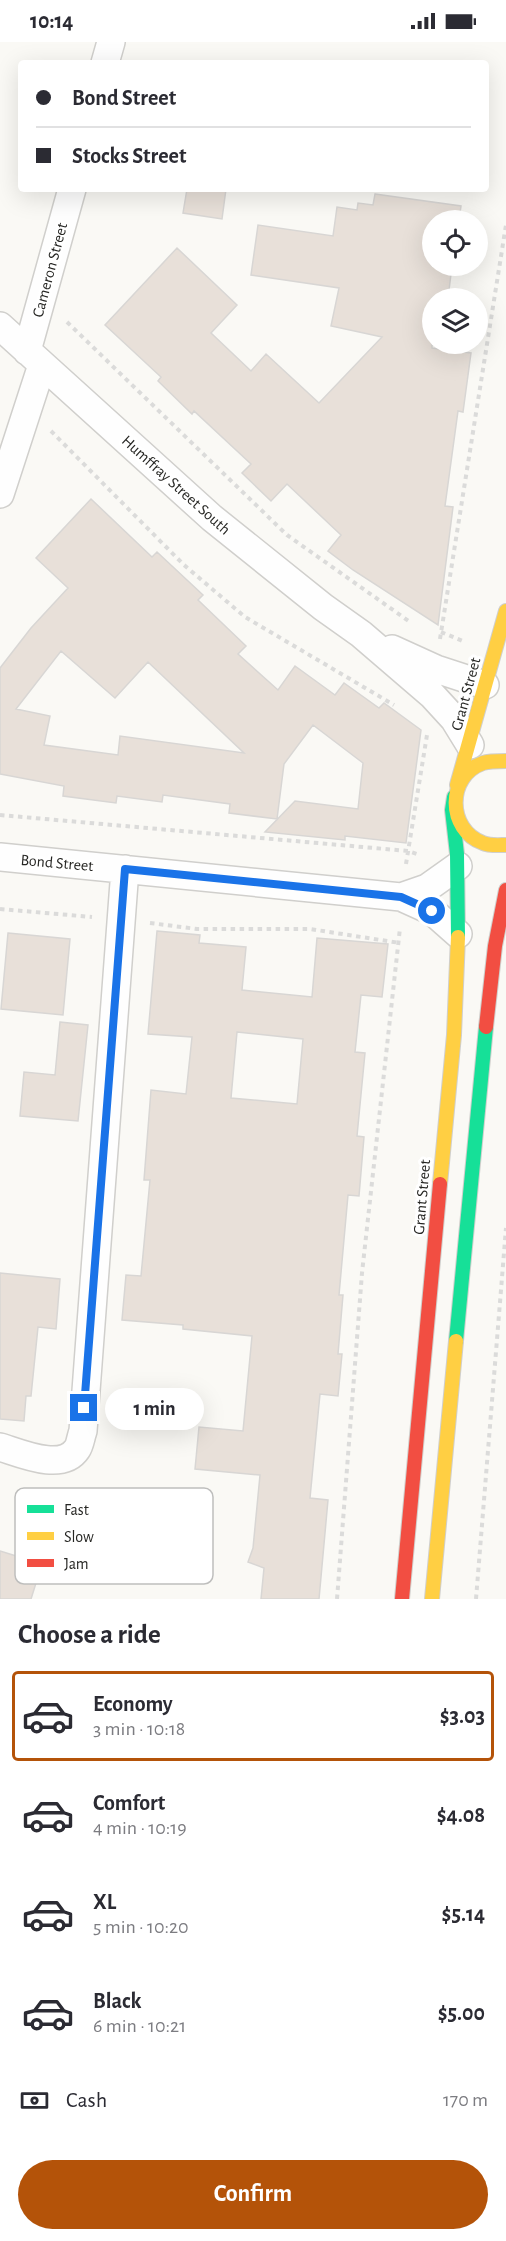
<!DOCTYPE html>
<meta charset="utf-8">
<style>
:root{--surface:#fff;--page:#f2f2f3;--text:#2b2b33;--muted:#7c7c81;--line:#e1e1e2;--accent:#b45309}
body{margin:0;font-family:"Alegreya Sans",sans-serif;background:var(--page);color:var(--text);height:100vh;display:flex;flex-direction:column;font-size:22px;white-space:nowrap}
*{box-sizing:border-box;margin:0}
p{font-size:20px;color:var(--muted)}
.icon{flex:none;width:33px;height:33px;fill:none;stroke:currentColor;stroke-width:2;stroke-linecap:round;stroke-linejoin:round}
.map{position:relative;height:1557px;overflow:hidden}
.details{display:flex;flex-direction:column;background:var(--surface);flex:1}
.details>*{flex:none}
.banner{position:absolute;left:18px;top:18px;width:471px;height:132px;border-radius:6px;box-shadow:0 6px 24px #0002;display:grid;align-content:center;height:132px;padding:0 18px;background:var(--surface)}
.tools{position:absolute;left:422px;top:168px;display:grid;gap:12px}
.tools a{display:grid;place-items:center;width:66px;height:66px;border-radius:50%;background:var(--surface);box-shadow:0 6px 24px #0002;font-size:30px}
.end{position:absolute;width:27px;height:27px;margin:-14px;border:8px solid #1a73e8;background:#fff;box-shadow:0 0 0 3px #fff}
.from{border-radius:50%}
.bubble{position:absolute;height:42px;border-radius:21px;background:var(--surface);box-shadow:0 6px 24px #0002;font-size:20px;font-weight:600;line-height:42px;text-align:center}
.banner b{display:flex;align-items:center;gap:21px;height:57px;font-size:22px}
.banner b+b{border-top:2px solid var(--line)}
.banner i{width:15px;height:15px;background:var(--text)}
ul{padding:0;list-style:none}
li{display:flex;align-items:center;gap:18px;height:90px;margin:0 12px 9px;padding:0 6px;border:3px solid transparent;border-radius:6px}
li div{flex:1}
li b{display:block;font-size:22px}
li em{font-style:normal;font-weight:600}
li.active{border-color:var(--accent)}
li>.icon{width:54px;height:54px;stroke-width:1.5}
h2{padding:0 18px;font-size:27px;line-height:72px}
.pay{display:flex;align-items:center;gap:15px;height:66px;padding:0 18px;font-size:22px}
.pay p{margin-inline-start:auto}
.primary-button{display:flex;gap:12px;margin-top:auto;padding:12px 18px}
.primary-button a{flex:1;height:69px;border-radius:36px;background:var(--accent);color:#fff;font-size:24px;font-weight:600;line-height:69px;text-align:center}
.status{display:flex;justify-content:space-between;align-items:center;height:42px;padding:0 30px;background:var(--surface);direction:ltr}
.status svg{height:16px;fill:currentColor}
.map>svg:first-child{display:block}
.building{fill:#e8e0d9;stroke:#d8d6d4;stroke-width:1.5;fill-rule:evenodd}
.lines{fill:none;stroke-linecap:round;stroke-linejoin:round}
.street-casing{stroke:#d0cfcc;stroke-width:30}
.fast-casing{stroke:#d0cfcc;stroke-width:16}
.slow-casing{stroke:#d0cfcc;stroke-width:16}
.jam-casing{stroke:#d0cfcc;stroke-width:16}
.path{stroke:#dbdbda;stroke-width:4;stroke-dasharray:4.5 4.5;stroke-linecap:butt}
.street{stroke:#fefefe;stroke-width:27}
.fast{stroke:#16e098;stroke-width:14}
.slow{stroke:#ffcf43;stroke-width:14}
.jam{stroke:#f24e42;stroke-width:14}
.route{stroke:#1a73e8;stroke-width:8}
.labels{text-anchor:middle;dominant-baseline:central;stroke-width:6;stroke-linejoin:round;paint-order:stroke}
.street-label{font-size:16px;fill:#262623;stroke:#fff}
.key{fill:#fff;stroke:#bebebd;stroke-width:1.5}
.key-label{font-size:16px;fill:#262623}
</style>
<div class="status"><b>10:14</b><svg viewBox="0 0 49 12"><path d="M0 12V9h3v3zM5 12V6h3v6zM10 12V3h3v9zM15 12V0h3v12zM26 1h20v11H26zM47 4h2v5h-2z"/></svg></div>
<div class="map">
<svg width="506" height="1557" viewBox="0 0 506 1557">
<rect width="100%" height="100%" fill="#faf9f5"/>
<path class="building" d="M187,147H226L222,177L183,171Z
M375,152L461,164L459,178H432V224H452L448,256H432V306L471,311L463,370L458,369L445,464L453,465L438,583L353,528L328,509L341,493L287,442L271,459L242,431L251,422L194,369L192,372L158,339L161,335L105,283L177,206L237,263L211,291L251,329L266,312L319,361L382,295L331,284L339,246L251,233L258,183L333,194L337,165L357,168L358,161L373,163Z
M91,457L152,515L157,510L203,553L198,558L246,604L238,612L278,648L295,624L335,653L344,641L379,666L384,661L421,688L406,801L345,794V798L265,790L295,759L358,767L363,721L313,683L284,722L277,777L229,771L230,762L163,753L162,760L117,754L116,761L63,754L64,744L0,732V626L31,586L68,546L36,516ZM61,609L115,656L148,620L244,711L120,694L118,713L44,703L50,674L16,667Z
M157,889L200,893L199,901L246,905L242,948L312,955L317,896L388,902L382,955L361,953L355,1010L365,1011L357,1094L364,1095L359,1154L348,1153L339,1253H343L338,1312H342L338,1354L320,1352L310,1456L328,1458L319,1557H261L264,1526L248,1520L253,1506L260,1433L195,1427L199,1385L243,1389L252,1294L183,1287V1283L122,1278L126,1233L141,1234L150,1138H144L151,1048L186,1052L192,995L148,992ZM237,990L303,997L297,1062L231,1056Z
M8,891L70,897L63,973L1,967Z
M60,980L88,983L78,1079L20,1074L24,1030L55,1033Z
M0,1231L60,1237L56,1287L38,1285L31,1354H26L24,1379L0,1377Z
M0,1509L42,1522L31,1557H0Z"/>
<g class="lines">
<defs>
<path id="street" d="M105,21L111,0
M0,284L212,476L323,565L361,592L432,653L454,677L470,703
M27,309L72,147
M0,452L42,323
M392,607L436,627L485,643
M0,815L401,855L432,869L458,892
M401,855L427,846L458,824
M0,1405C20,1411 62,1430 77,1407C80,1403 81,1394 83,1389L125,827"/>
<path id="fast" d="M454,755L452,768L457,812L458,895
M456,1299L486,985"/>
<path id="slow" d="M506,719C499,719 489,719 483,721C446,734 447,788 483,801C489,804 499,803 506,803
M457,743L506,569
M440,1142L454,993L458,895
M432,1557L456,1299"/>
<path id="jam" d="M486,985L495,904L506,848
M402,1557L440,1142"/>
</defs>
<use href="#street" class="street-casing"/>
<use href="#fast" class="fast-casing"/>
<use href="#slow" class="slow-casing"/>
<use href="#jam" class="jam-casing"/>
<path class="path" d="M67,280L287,493L410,580
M51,389L184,523L245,575L394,663
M441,590L465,600
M440,597L506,183
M0,773L408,809L420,813
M406,822L427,693
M0,867L92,875
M150,881L197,887H310L400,901
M337,1557L362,1231L400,886
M476,1557L506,1186"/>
<use href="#street" class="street"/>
<use href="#fast" class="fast"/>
<use href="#slow" class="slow"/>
<use href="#jam" class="jam"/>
</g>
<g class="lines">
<path class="route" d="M84,1366L125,827L401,855L432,869"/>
</g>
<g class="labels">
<g class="street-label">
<text transform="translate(50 228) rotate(-75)">Cameron Street</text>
<text transform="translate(176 443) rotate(42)">Humffray Street South</text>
<text transform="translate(466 652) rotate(-75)">Grant Street</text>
<text transform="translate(57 821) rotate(5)">Bond Street</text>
<text transform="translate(422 1155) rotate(-85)">Grant Street</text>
</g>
</g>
<rect x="15" y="1446" width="198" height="96" rx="9" class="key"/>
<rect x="27" y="1463" width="27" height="8" fill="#16e098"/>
<rect x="27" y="1490" width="27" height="8" fill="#ffcf43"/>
<rect x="27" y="1517" width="27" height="8" fill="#f24e42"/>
<g class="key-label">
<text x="64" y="1473">Fast</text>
<text x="64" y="1500">Slow</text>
<text x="64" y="1527">Jam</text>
</g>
</svg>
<div class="tools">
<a><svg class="icon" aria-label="locate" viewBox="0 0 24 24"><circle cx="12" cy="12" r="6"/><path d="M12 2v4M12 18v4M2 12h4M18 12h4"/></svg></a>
<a><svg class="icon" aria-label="layers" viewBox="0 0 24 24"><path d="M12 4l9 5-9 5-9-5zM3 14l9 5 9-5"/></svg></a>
</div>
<i class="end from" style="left:432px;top:869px"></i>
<i class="end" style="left:84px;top:1366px"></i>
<div class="bubble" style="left:105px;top:1346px;width:99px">1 min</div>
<div class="banner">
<b><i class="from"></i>Bond Street</b>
<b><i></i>Stocks Street</b>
</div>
</div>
<section class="details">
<h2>Choose a ride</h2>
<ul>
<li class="active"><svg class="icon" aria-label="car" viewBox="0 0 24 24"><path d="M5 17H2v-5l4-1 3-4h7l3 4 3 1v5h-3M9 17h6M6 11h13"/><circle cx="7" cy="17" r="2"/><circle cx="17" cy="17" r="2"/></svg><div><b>Economy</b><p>3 min · 10:18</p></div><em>$3.03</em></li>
<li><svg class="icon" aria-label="car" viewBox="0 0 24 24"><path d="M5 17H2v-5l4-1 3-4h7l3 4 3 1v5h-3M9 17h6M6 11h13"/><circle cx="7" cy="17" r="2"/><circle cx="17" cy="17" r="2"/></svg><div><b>Comfort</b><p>4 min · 10:19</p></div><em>$4.08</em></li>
<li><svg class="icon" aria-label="car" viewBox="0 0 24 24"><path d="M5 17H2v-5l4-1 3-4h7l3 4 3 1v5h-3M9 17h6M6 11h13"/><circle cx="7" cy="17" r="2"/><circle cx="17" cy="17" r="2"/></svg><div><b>XL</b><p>5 min · 10:20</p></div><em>$5.14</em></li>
<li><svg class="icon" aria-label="car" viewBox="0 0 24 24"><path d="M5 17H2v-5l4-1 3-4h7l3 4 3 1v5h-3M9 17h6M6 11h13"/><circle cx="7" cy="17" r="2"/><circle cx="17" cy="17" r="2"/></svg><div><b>Black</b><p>6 min · 10:21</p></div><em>$5.00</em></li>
</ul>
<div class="pay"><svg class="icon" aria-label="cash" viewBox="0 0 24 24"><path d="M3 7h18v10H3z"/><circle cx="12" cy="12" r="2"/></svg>Cash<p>170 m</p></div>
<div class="primary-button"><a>Confirm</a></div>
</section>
